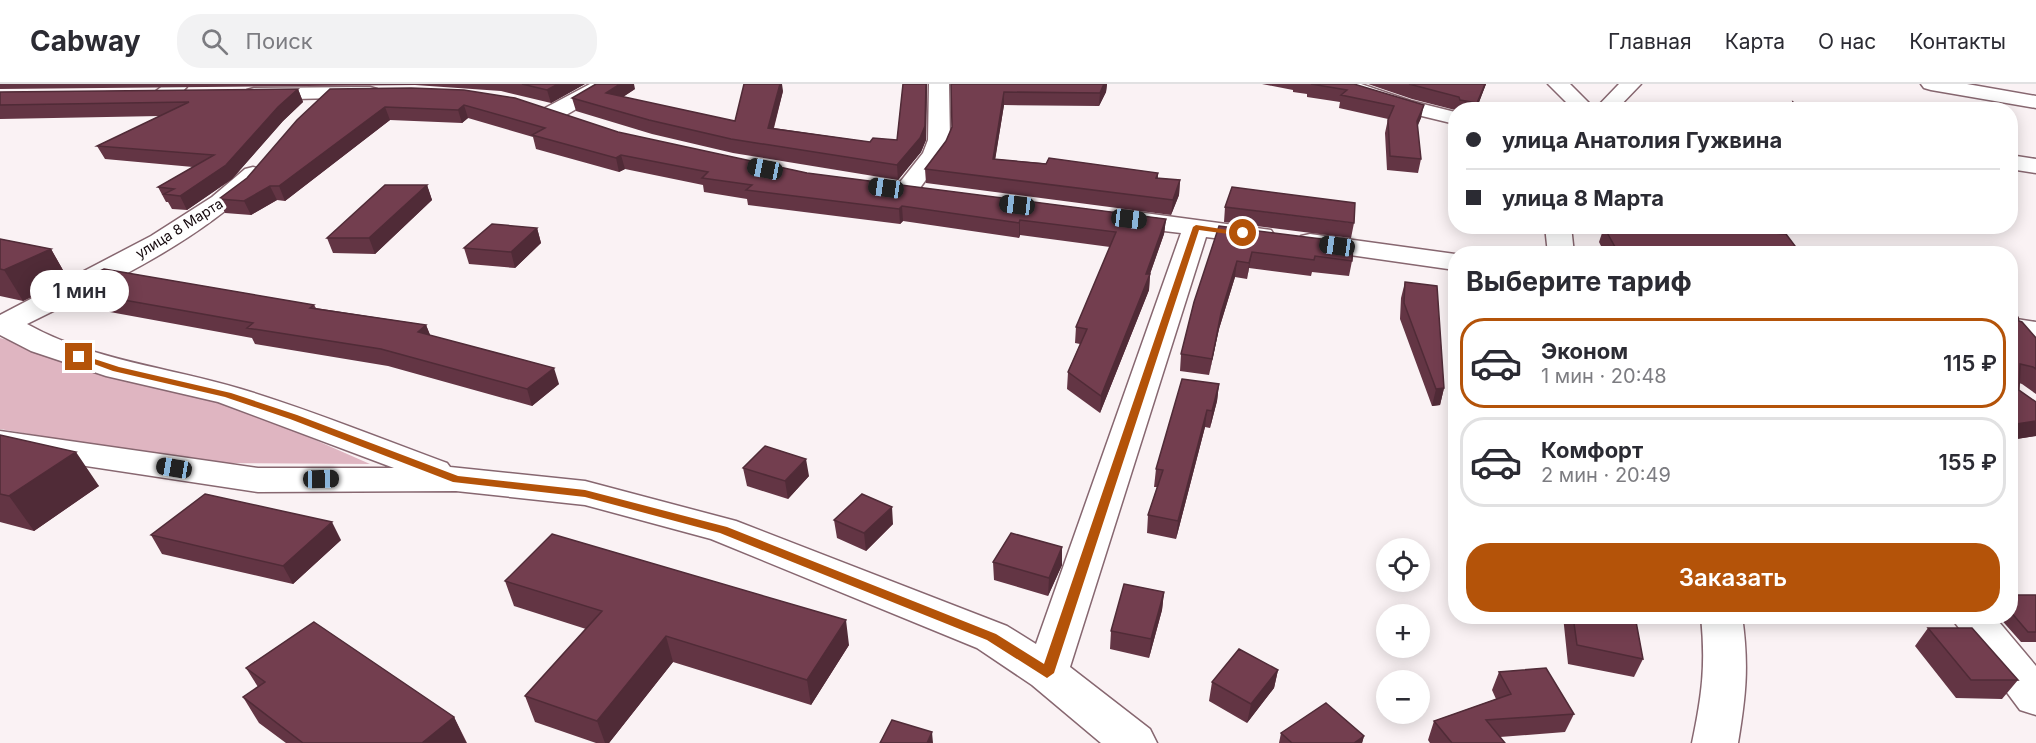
<!DOCTYPE html>
<html lang="ru">
<meta charset="utf-8">
<style>
:root{--surface:#fff;--page:#f2f2f3;--text:#2b2b33;--muted:#7c7c81;--line:#e1e1e2;--accent:#b45309}
body{margin:0;font-family:Inter,sans-serif;background:var(--page);color:var(--text);height:100vh;display:flex;flex-direction:column;font-size:22px;white-space:nowrap}
*{box-sizing:border-box;margin:0}
p{font-size:20px;color:var(--muted)}
.icon{flex:none;width:33px;height:33px;fill:none;stroke:currentColor;stroke-width:2;stroke-linecap:round;stroke-linejoin:round}
.map{position:relative;flex:1;overflow:hidden}
.panel{position:absolute;left:1448px;top:162px;width:570px;height:378px;display:flex;flex-direction:column;background:var(--surface);border-radius:24px;box-shadow:0 3px 15px #0003}
.panel>*{flex:none}
.top-card{position:absolute;left:1448px;top:18px;width:570px;height:132px;border-radius:24px;box-shadow:0 3px 15px #0003;display:grid;align-content:center;height:132px;padding:0 18px;background:var(--surface)}
.controls{position:absolute;left:1376px;top:454px;display:grid;gap:12px}
.controls a{display:grid;place-items:center;width:54px;height:54px;border-radius:50%;background:var(--surface);box-shadow:0 3px 15px #0003;font-size:30px}
.end{position:absolute;width:27px;height:27px;margin:-14px;border:8px solid #b45309;background:#fff;box-shadow:0 0 0 3px #fff}
.from{border-radius:50%}
.bubble{position:absolute;height:42px;border-radius:21px;background:var(--surface);box-shadow:0 3px 15px #0003;font-size:20px;font-weight:600;line-height:42px;text-align:center}
.car{position:absolute;width:18px;height:36px;margin:-18px -9px;border-radius:8px;box-shadow:0 0 4px 2px #0007;background:linear-gradient(#222 24%,#8ab4d8 0 40%,#222 0 76%,#8ab4d8 0 86%,#222 0)}
.top-card b{display:flex;align-items:center;gap:21px;height:57px;font-size:22px}
.top-card b+b{border-top:2px solid var(--line)}
.top-card i{width:15px;height:15px;background:var(--text)}
ul{padding:0;list-style:none}
li{display:flex;align-items:center;gap:18px;height:90px;margin:0 12px 9px;padding:0 6px;border:3px solid var(--line);border-radius:24px}
li div{flex:1}
li b{display:block;font-size:22px}
li em{font-style:normal;font-weight:600}
li.current{border-color:var(--accent)}
li>.icon{width:54px;height:54px;stroke-width:1.5}
h2{padding:0 18px;font-size:27px;line-height:72px}
.action{display:flex;gap:12px;margin-top:auto;padding:12px 18px}
.action a{flex:1;height:69px;border-radius:24px;background:var(--accent);color:#fff;font-size:24px;font-weight:600;line-height:69px;text-align:center}
header{display:flex;align-items:center;gap:36px;box-sizing:border-box;height:84px;padding:0 30px;background:var(--surface);border-bottom:2px solid var(--line)}
header strong{font-size:28px}
nav{display:flex;gap:33px;margin-inline-start:auto;font-size:21px}
.search{width:420px;height:54px;background:var(--page);display:flex;align-items:center;gap:15px;box-sizing:border-box;padding:0 21px;border-radius:24px;color:var(--muted);font-size:22px}
.map>svg:first-child{display:block}
.green{fill:#dfb5c1}
.lines{fill:none;stroke-linecap:round;stroke-linejoin:round}
.minor-casing{stroke:#876770;stroke-width:3}
.minor{fill:#fff;fill-rule:evenodd}
.wall{fill:#633544}
.shaded-wall{fill:#502b37}
.building{fill:#733e4f;stroke:#502b37;stroke-width:1.5}
.route{fill:#b45309}
.labels{text-anchor:middle;dominant-baseline:central;stroke-width:6;stroke-linejoin:round;paint-order:stroke}
.far-street-label{font-size:14px;fill:#14080c;stroke:#fff}
</style>
<header>
<strong>Cabway</strong>
<div class="search"><svg class="icon" aria-label="search" viewBox="0 0 24 24"><circle cx="10" cy="10" r="6"/><path d="M15 15l6 6"/></svg>Поиск</div>
<nav><a>Главная</a><a>Карта</a><a>О нас</a><a>Контакты</a></nav>
</header>
<div class="map">
<svg width="2036" height="659" viewBox="0 0 2036 659">
<rect width="100%" height="100%" fill="#faf2f4"/>
<path class="green" d="M0,254L238,322L370,380L199,379L0,345Z"/>
<g class="lines">
<defs>
<path id="minor" d="M165,0H189C182,11 166,18 154,15L151,11Z
M590,0H615L612,4L561,34L553,35L545,34L542,29L545,24Z
M929,0H949L950,56L945,70L914,112L905,114L896,112L893,107L923,69L928,56Z
M1327,0H1361L1411,17L1455,28V40L1397,26L1365,13L1330,4Z
M1548,0H1570L1592,22L1591,26H1570L1571,23Z
M1619,0H1641L1616,26H1594Z
M1921,0H1967L2036,12V24L1931,6L1924,4Z
M370,3L377,5L380,9L377,13L254,16L247,14L244,10L247,6L254,4Z
M2010,71L2036,75V89L2010,85Z
M253,83L261,85L265,90L261,95C199,158 105,201 27,240C93,277 169,283 241,305C311,326 379,354 447,379L450,383L585,397L736,437L1007,542L1036,560L1181,149L1122,142L1113,139L1109,134L1113,129L1122,126L1271,146L1275,152L1271,158L1262,160L1206,153L1070,583L1150,645L1157,659H1101L1032,601L977,564L711,455L585,421L456,407L258,408L0,369V347L258,384H394L218,318L106,292L31,267L0,251V231L151,152L212,113L245,85Z
M1545,142H1571L1574,170H1548Z
M1310,150L1455,170V186L1301,164L1297,158L1301,152Z
M2010,234L2036,238V256L2010,252Z
M1701,532H1742C1749,581 1746,611 1738,659H1692C1702,611 1706,582 1701,532Z
M1950,532H1994L2036,582V631L2020,626Z"/>
</defs>
<use href="#minor" class="minor-casing"/>
<use href="#minor" class="minor"/>
</g>
<path class="wall" d="M0,0H585L551,19L501,7L415,1L0,5Z
M903,0H927L926,56L921,68L898,96L733,69L652,50L576,27L572,14L635,5L623,13L735,37L783,7L774,44L870,58L897,56Z
M951,0H1107L1106,8L1099,22L1004,21L995,75L1158,89V94L1180,96L1179,111L1171,131L926,99L925,85L946,57L952,43Z
M1262,0H1354L1421,34L1417,42L1421,75L1418,89L1387,86L1385,49L1388,35L1339,24L1340,18L1307,13V10L1293,8V6Z
M1368,0H1486L1476,26H1455L1412,15Z
M411,4L807,89L1166,135L1164,150L1150,190L1149,206L1100,329L1067,305L1068,288L1080,260L1075,259L1076,243L1110,163L1020,151L1019,154L903,137L900,140L748,121L747,115L704,108L703,101L625,85L619,88L536,65L533,53L468,34L462,39L390,36L285,117L277,116L251,131L225,129L219,115Z
M298,5L303,18L283,37L232,95L187,126L172,125L168,118H166L158,103L193,83L105,75L97,62L160,32L0,35V8Z
M1793,18L1805,26H1790Z
M427,101L432,116L375,170L333,169L327,154Z
M1225,123L1354,139L1351,154L1224,138Z
M1219,142L1352,177L1349,192L1312,188L1311,192L1249,184L1247,195L1235,193L1219,245L1209,291L1180,287L1181,270Z
M1660,142H1713L1714,145L1801,170H1605L1599,158L1604,143L1662,148Z
M537,144L541,159L515,184L469,180L464,164Z
M0,155L51,165L68,195L23,217L0,212Z
M104,185L314,221L316,224L426,241L430,251L559,300L532,322L388,282L255,260L252,254L88,224L82,227L65,224L56,208Z
M1405,198L1444,304L1440,321L1432,322L1400,235L1401,214Z
M2010,224L2019,237L2036,254V310L2022,300L2019,299V306L2036,352L2010,356Z
M1219,300L1217,317L1210,344L1205,343L1176,455L1147,449L1148,431L1157,403H1154L1156,385Z
M0,351L99,402L34,447L0,438Z
M743,384L809,392L788,415L747,402Z
M834,436L893,440L866,467L837,454Z
M151,451L341,456L293,500L162,470Z
M993,478L1062,481L1048,512L994,496Z
M505,497L849,561L811,621L673,578L609,659H596L535,638L525,612L586,545L514,522Z
M1164,508L1162,526L1149,574L1110,565L1111,547Z
M2010,511H2036V558H2021L1998,532H2010Z
M1563,532H1635L1643,575L1634,593L1568,580Z
M1928,544L2018,596L2002,615L1956,614L1915,562Z
M246,584L454,633L467,659H286L259,639L243,613L258,603Z
M1278,586L1274,604L1247,639L1209,617L1212,598Z
M1499,588L1574,630L1565,648L1500,653L1505,659H1430L1428,656L1434,637L1496,615L1492,606Z
M1281,649L1364,652L1362,659H1279Z"/>
<path class="shaded-wall" d="M558,0H585L551,19L547,6Z
M620,0H634L635,5L609,22L606,9Z
M780,0H782L783,7L770,57L768,44Z
M926,0H927L926,56L921,68L898,96L897,81Z
M1104,0H1107L1106,8L1099,22L1100,9Z
M1485,0H1486L1476,26H1475Z
M298,5L303,18L283,37L232,95L187,126L180,112Z
M1004,8V21L993,89V75Z
M464,21L468,34L462,39L458,26Z
M1424,21L1421,34L1414,51L1417,37Z
M385,23L390,36L285,117L279,102Z
M621,71L625,85L619,88L616,74Z
M1180,96L1179,111L1171,131L1173,116Z
M427,101L432,116L375,170L369,154Z
M270,102L277,116L251,131L244,117Z
M902,122L903,137L900,140L899,125Z
M1166,135L1164,150L1145,204L1150,190L1149,206L1100,329L1101,312Z
M1020,136V151L1019,154V139Z
M537,144L541,159L515,184L511,168Z
M51,165L68,195L23,217L4,186Z
M1252,168L1249,184L1247,195L1249,179Z
M1237,177L1235,193L1219,245L1209,291L1212,275L1221,229Z
M79,208L88,224L82,227L72,211Z
M426,241L433,258L418,248Z
M554,284L559,300L532,322L527,305Z
M1219,300L1217,317L1210,344L1212,327Z
M1444,304L1440,321L1432,322L1436,305Z
M1207,326L1205,343L1176,455L1178,437Z
M2036,337V352L2010,356V341Z
M76,368L99,402L34,447L9,412Z
M806,375L809,392L788,415L785,397Z
M892,423L893,440L866,467L864,449Z
M332,438L341,456L293,500L283,482Z
M1062,463V481L1048,512L1049,494Z
M1164,508L1162,526L1149,574L1151,555Z
M846,536L849,561L811,621L807,596Z
M666,552L673,578L609,659H605L597,637Z
M1278,586L1274,604L1247,639L1251,620Z
M454,633L466,659H422Z
M932,648L933,659H927Z
M1364,652L1362,659H1354Z"/>
<path class="building" d="M522,0H558L547,6Z
M596,0H620L606,9L735,37L744,0H780L768,44L870,58L873,54L897,56L903,0H926L925,42L920,54L897,81L731,55L649,36L572,14Z
M951,0H1104L1100,9L1004,8L993,75L1046,80L1049,74L1158,89L1156,94L1180,96L1173,116L925,85L946,57L952,43Z
M1311,0H1354L1424,21L1417,37L1421,75L1390,72L1388,36L1394,22L1341,11L1347,6Z
M1409,0H1485L1477,19L1460,16L1459,13Z
M411,4L464,6L515,14L618,48L807,89L1166,135L1146,190H1150L1101,312L1068,288L1087,245L1076,243L1116,148L1020,136L1019,139L902,122L899,125L746,106L752,101L702,94L708,88L621,71L616,74L532,51L545,44L464,21L458,26L385,23L279,102H270L244,117L219,115L247,94L297,36L330,5Z
M298,5L278,23L226,81L180,112L164,110L174,105L158,103L214,71L97,62L189,18L0,21V8Z
M1793,18L1805,26H1795Z
M385,101H427L369,154H327Z
M1232,103L1355,119L1354,139L1225,123Z
M492,140L537,144L511,168L464,164Z
M1219,142L1353,159L1352,177L1315,172L1314,176L1252,168L1249,179L1237,177L1221,229L1212,275L1181,270L1194,218Z
M1672,142H1713L1714,145L1786,150L1801,170H1619L1604,143L1676,149Z
M0,155L51,165L4,186L0,185Z
M104,185L314,221L310,224L426,241L418,248L554,284L527,305L381,265L247,244L253,239L79,208L72,211L56,208Z
M1405,198L1437,202L1444,304L1436,305L1404,219Z
M2010,224L2018,233L2019,237L2022,238L2036,254V285L2033,283L2020,280L2019,306L2036,318V337L2010,341V292H2013L2010,288Z
M1182,295L1219,300L1212,327L1207,326L1178,437L1148,431L1163,386L1156,385Z
M0,351L76,368L9,412L0,410Z
M765,362L806,375L785,397L743,384Z
M205,410L332,438L283,482L151,451Z
M862,410L892,423L864,449L834,436Z
M1011,449L1062,463L1049,494L993,478Z
M552,450L846,536L807,596L666,552L597,637L525,612L602,527L505,497Z
M1124,500L1164,508L1151,555L1111,547Z
M2010,511H2036V548H2028L2010,527Z
M1573,532H1635L1643,575L1577,561Z
M314,538L454,633L422,659H303L243,613L265,598L246,584Z
M1928,544H1972L2018,596H1971Z
M1239,565L1278,586L1251,620L1212,598Z
M1546,584L1574,630L1486,636L1505,659H1452L1434,637L1511,610L1499,588Z
M1326,619L1364,652L1354,659H1292L1281,649Z
M892,636L932,648L927,659H880Z"/>
<path class="route" d="M1196,141L1247,149L1243,152L1199,146L1054,589L1047,594L987,556L720,449L585,413L453,398L290,335L225,313L113,287L75,273L79,270L119,283L231,309L297,331L458,392L585,406L727,443L996,550L1044,580L1193,143Z"/>
<g class="labels">
<g class="far-street-label">
<text transform="translate(179 144) rotate(-32)">улица 8 Марта</text>
</g>
</g>
</svg>
<div class="controls">
<a><svg class="icon" aria-label="locate" viewBox="0 0 24 24"><circle cx="12" cy="12" r="6"/><path d="M12 2v4M12 18v4M2 12h4M18 12h4"/></svg></a>
<a>+</a>
<a>−</a>
</div>
<i class="end from" style="left:1243px;top:149px"></i>
<i class="end" style="left:79px;top:273px"></i>
<div class="bubble" style="left:30px;top:186px;width:99px">1 мин</div>
<i class="car" style="left:765px;top:85px;rotate:281deg"></i>
<i class="car" style="left:886px;top:104px;rotate:278deg"></i>
<i class="car" style="left:1017px;top:121px;rotate:277deg"></i>
<i class="car" style="left:1129px;top:135px;rotate:97deg"></i>
<i class="car" style="left:1337px;top:162px;rotate:278deg"></i>
<i class="car" style="left:174px;top:384px;rotate:279deg"></i>
<i class="car" style="left:321px;top:395px;rotate:89deg"></i>
<div class="top-card">
<b><i class="from"></i>улица Анатолия Гужвина</b>
<b><i></i>улица 8 Марта</b>
</div>
<section class="panel">
<h2>Выберите тариф</h2>
<ul>
<li class="current"><svg class="icon" aria-label="car" viewBox="0 0 24 24"><path d="M5 17H2v-5l4-1 3-4h7l3 4 3 1v5h-3M9 17h6M6 11h13"/><circle cx="7" cy="17" r="2"/><circle cx="17" cy="17" r="2"/></svg><div><b>Эконом</b><p>1 мин · 20:48</p></div><em>115 ₽</em></li>
<li><svg class="icon" aria-label="car" viewBox="0 0 24 24"><path d="M5 17H2v-5l4-1 3-4h7l3 4 3 1v5h-3M9 17h6M6 11h13"/><circle cx="7" cy="17" r="2"/><circle cx="17" cy="17" r="2"/></svg><div><b>Комфорт</b><p>2 мин · 20:49</p></div><em>155 ₽</em></li>
</ul>
<div class="action"><a>Заказать</a></div>
</section>
</div>
